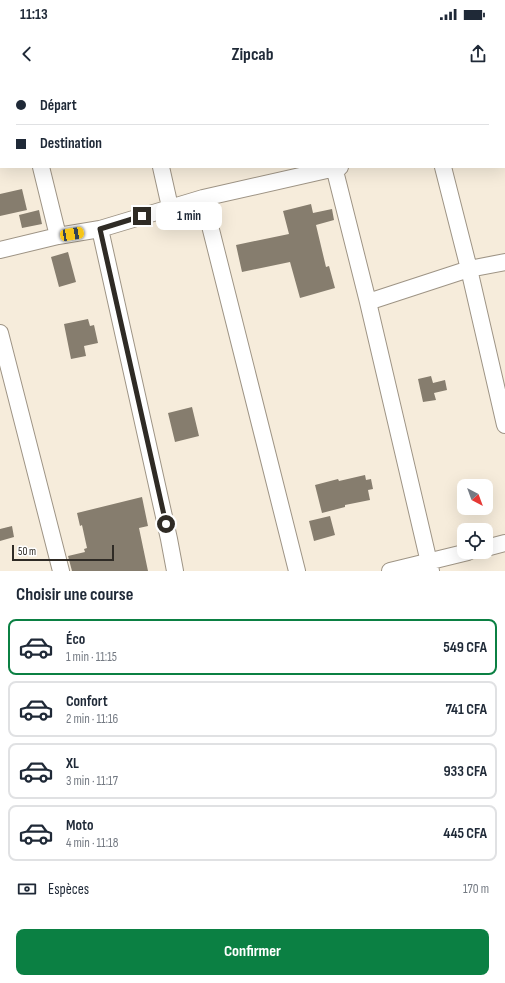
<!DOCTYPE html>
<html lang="fr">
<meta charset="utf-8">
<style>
:root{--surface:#fff;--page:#f2f2f3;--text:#1f2937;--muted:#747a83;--line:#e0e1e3;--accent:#0b8043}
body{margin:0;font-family:"Sofia Sans Condensed",sans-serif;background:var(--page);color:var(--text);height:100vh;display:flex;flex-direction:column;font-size:15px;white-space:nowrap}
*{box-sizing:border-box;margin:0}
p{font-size:13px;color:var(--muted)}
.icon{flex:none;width:22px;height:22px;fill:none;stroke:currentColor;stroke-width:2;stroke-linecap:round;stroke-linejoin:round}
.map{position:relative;height:491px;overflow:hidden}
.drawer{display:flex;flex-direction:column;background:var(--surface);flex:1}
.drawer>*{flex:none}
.guide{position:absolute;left:0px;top:0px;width:505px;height:88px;box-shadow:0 4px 16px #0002;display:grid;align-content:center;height:88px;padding:0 16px;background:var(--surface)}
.needle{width:26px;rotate:139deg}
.buttons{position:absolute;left:457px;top:399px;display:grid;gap:8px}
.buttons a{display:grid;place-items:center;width:36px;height:36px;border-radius:8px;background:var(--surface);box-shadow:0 4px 16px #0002;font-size:20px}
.scale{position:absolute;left:12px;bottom:10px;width:102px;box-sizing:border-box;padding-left:4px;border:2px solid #2f2b25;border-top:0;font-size:11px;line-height:14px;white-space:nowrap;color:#2f2b25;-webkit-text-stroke:3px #fff;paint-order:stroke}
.end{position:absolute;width:18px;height:18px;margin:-9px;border:5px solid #2f2b25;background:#fff;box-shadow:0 0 0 2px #fff}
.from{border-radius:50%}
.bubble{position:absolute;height:28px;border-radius:8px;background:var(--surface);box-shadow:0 4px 16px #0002;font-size:13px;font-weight:700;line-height:28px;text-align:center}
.car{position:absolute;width:12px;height:24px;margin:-12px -6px;border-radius:5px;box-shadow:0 0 3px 1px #0007;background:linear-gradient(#f5c518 24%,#345 0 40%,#f5c518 0 76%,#345 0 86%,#f5c518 0)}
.guide b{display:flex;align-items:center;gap:14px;height:38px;font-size:15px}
.guide b+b{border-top:1px solid var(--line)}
.guide i{width:10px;height:10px;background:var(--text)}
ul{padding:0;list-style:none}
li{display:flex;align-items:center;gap:12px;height:56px;margin:0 8px 6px;padding:0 8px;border:2px solid var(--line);border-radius:8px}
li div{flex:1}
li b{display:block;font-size:15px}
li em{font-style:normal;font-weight:700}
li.on{border-color:var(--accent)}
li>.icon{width:36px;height:36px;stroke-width:1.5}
h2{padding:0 16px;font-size:18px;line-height:48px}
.pay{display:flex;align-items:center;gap:10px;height:44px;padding:0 16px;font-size:15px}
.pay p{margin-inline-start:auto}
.cta{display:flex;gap:8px;margin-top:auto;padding:8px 16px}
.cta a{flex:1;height:46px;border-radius:8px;background:var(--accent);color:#fff;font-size:16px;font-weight:700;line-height:46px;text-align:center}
.status{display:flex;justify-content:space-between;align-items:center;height:28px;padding:0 20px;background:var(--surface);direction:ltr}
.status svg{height:11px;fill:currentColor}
header{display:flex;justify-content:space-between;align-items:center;height:52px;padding:0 16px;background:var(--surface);font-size:18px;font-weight:700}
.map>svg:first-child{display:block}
.building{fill:#867d6e}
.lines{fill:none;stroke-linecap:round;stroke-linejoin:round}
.minor-casing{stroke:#9e9485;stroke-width:18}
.minor{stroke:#fff;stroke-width:16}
.route{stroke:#2f2b25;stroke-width:5}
</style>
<div class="status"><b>11:13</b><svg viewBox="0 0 49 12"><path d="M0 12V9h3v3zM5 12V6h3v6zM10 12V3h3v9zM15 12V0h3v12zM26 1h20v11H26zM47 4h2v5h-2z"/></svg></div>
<header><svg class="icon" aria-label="back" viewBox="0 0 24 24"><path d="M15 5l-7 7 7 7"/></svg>Zipcab<svg class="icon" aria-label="share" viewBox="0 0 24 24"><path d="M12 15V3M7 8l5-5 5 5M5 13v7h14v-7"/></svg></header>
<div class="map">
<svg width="505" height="491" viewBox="0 0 505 491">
<rect width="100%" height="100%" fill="#f6ecdb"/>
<path class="building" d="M22,109L27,130L0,136V114Z
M311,124L313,133L332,129L334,140L316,145L326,187L329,186L335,208L300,218L290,182L242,192L236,165L289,154L283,131Z
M39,130L42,144L22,148L19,135Z
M68,172L76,202L59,207L51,177Z
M88,239L90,246L94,245L98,263L84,266L86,276L71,279L64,244Z
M431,296L433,303L445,300L447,310L434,313L436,320L423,322L418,299Z
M192,327L199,356L175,362L168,333Z
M365,395L366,400L371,399L373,409L368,410L370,420L345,425V427L322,433L315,405L338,399L339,401Z
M142,417L148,446L139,448L148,491H72L68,476L85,472L84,469L87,468L82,445L80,446L77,433Z
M330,436L335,455L314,461L309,441Z
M12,446L14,457L0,461V449Z"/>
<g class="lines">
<defs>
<path id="minor" d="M21,0V1
M141,0V1
M315,0L316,1
M423,0V1
M504,52H505
M41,87L58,156
M161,87L170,127
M334,87L368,222L431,491
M443,87L469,189L505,345
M203,118L297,491
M100,149L169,459L175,491
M0,170L58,156L100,149L203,118L340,87
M368,222L469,189L505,182
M0,253L61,491
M486,468L505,463
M390,491L468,472"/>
</defs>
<use href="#minor" class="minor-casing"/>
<use href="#minor" class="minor"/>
</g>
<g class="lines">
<path class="route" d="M142,136L100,149L166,444"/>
</g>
</svg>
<div class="buttons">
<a><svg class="needle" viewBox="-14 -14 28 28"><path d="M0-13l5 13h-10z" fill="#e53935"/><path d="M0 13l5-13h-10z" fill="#747a83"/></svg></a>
<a><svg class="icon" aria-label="locate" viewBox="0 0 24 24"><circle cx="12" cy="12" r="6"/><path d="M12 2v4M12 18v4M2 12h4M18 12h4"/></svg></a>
</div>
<div class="scale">50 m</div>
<i class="end from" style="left:166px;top:444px"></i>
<i class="end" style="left:142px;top:136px"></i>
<div class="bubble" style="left:156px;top:122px;width:66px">1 min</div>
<i class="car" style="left:72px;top:154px;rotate:80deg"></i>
<div class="guide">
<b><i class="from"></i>Départ</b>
<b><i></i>Destination</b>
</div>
</div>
<section class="drawer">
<h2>Choisir une course</h2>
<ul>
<li class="on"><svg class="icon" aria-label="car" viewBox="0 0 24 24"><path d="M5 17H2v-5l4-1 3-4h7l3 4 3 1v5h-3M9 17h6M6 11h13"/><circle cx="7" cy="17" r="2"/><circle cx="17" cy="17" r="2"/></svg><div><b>Éco</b><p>1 min · 11:15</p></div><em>549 CFA</em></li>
<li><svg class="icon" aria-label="car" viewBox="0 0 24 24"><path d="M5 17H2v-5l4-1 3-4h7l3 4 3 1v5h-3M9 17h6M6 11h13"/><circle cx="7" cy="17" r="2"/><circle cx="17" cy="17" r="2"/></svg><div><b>Confort</b><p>2 min · 11:16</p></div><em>741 CFA</em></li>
<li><svg class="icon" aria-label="car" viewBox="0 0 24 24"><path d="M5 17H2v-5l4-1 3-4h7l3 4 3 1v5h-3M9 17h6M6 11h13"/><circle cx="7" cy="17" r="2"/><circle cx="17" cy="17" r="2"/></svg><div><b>XL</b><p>3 min · 11:17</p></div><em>933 CFA</em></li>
<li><svg class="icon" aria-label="car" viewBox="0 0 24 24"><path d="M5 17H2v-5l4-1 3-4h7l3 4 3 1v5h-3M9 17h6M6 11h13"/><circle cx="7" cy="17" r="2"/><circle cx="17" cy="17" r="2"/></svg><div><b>Moto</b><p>4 min · 11:18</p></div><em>445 CFA</em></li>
</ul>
<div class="pay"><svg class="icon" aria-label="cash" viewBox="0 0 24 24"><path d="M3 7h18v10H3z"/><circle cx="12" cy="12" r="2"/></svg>Espèces<p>170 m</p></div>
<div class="cta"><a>Confirmer</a></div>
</section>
